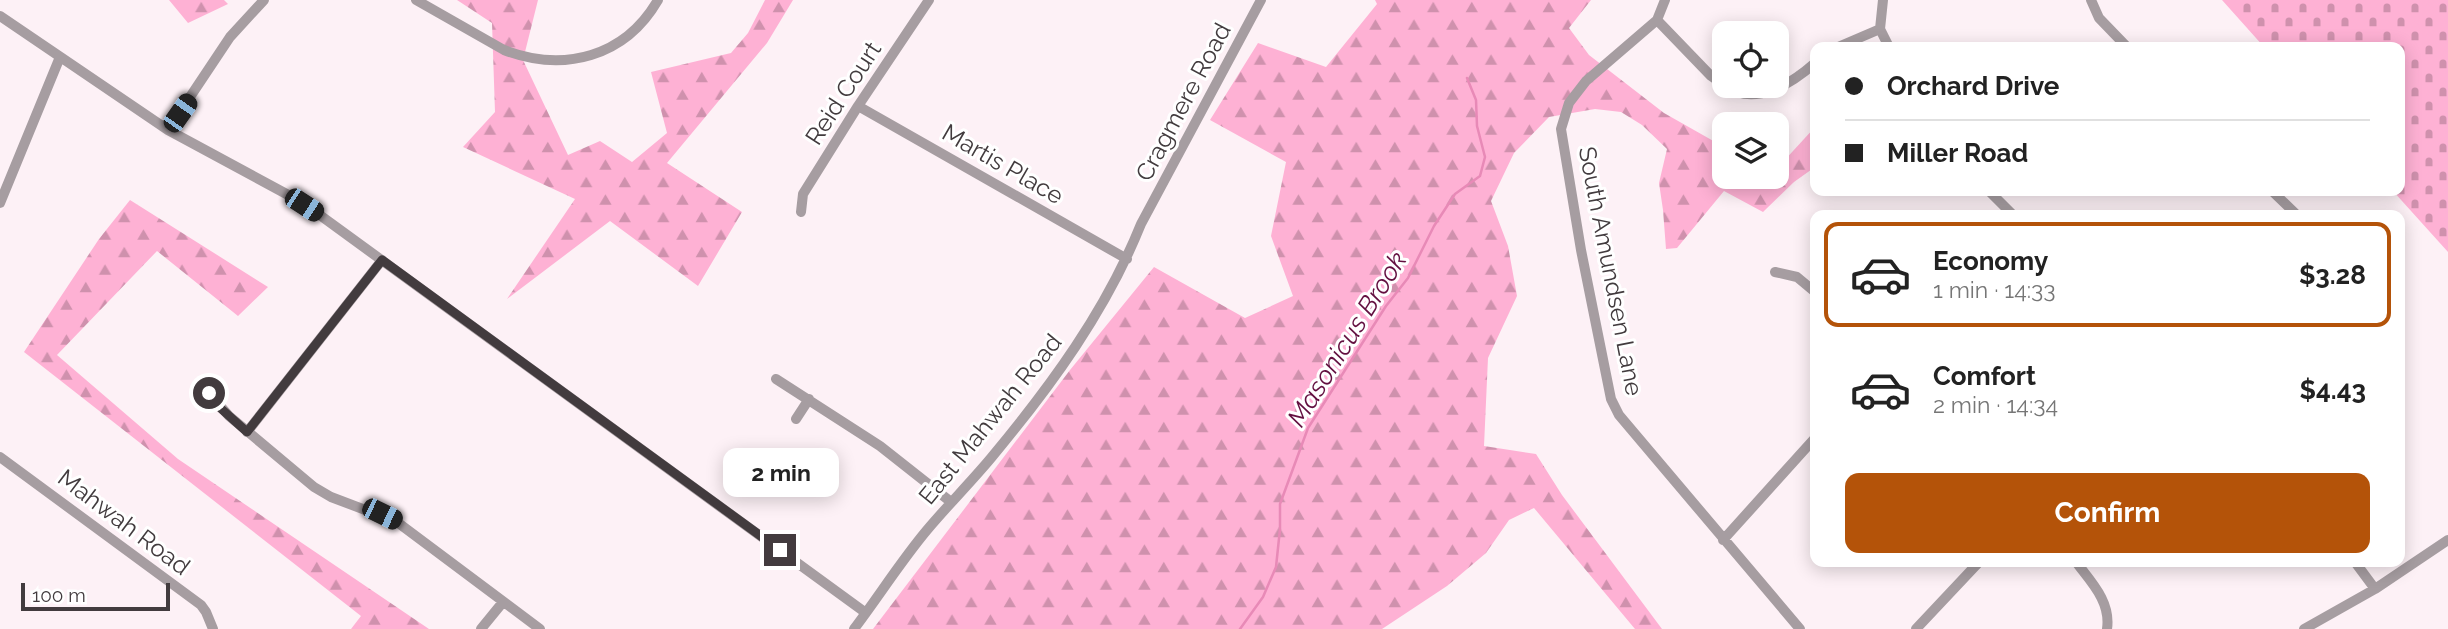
<!DOCTYPE html>
<meta charset="utf-8">
<style>
:root{--surface:#fff;--page:#f2f2f2;--text:#222;--muted:#767676;--line:#e0e0e0;--accent:#b45309}
body{margin:0;font-family:Raleway,sans-serif;background:var(--page);color:var(--text);height:100vh;display:flex;flex-direction:column;font-size:26px;white-space:nowrap}
*{box-sizing:border-box;margin:0}
p{font-size:23px;color:var(--muted)}
.icon{flex:none;width:38px;height:38px;fill:none;stroke:currentColor;stroke-width:2;stroke-linecap:round;stroke-linejoin:round}
.map{position:relative;flex:1;overflow:hidden}
.drawer{position:absolute;left:1810px;top:210px;width:595px;height:357px;display:flex;flex-direction:column;background:var(--surface);border-radius:14px;box-shadow:0 4px 18px #0003}
.drawer>*{flex:none}
.hud{position:absolute;left:1810px;top:42px;width:595px;height:154px;border-radius:14px;box-shadow:0 4px 18px #0003;display:grid;align-content:center;height:154px;padding:0 35px;background:var(--surface)}
.fabs{position:absolute;left:1712px;top:21px;display:grid;gap:14px}
.fabs a{display:grid;place-items:center;width:77px;height:77px;border-radius:14px;background:var(--surface);box-shadow:0 4px 18px #0003;font-size:35px}
.scale{position:absolute;left:21px;bottom:18px;width:149px;box-sizing:border-box;padding-left:7px;border:4px solid #423b3e;border-top:0;font-size:19px;line-height:24px;white-space:nowrap;color:#423b3e;-webkit-text-stroke:5px #fff;paint-order:stroke}
.end{position:absolute;width:32px;height:32px;margin:-16px;border:9px solid #423b3e;background:#fff;box-shadow:0 0 0 4px #fff}
.from{border-radius:50%}
.bubble{position:absolute;height:49px;border-radius:14px;background:var(--surface);box-shadow:0 4px 18px #0003;font-size:23px;font-weight:700;line-height:49px;text-align:center}
.car{position:absolute;width:21px;height:42px;margin:-21px -10px;border-radius:9px;box-shadow:0 0 5px 2px #0007;background:linear-gradient(#222 24%,#8ab4d8 0 40%,#222 0 76%,#8ab4d8 0 86%,#222 0)}
.hud b{display:flex;align-items:center;gap:24px;height:66px;font-size:26px}
.hud b+b{border-top:2px solid var(--line)}
.hud i{width:18px;height:18px;background:var(--text)}
ul{padding:12px 0 0;list-style:none}
li{display:flex;align-items:center;gap:21px;height:105px;margin:0 14px 10px;padding:0 21px;border:4px solid transparent;border-radius:14px}
li div{flex:1}
li b{display:block;font-size:26px}
li em{font-style:normal;font-weight:700}
li.current{border-color:var(--accent)}
li>.icon{width:63px;height:63px;stroke-width:1.5}
.button{display:flex;gap:14px;margin-top:auto;padding:14px 35px}
.button a{flex:1;height:80px;border-radius:14px;background:var(--accent);color:#fff;font-size:28px;font-weight:700;line-height:80px;text-align:center}
.map>svg:first-child{display:block}
.forest{fill:url(#forest-firs)}
.cemetery{fill:url(#cemetery-stones)}
.lines{fill:none;stroke-linecap:round;stroke-linejoin:round}
.stream{stroke:#e88ab7;stroke-width:2.5}
.minor{stroke:#a69da1;stroke-width:10}
.route{stroke:#423b3e;stroke-width:9}
.labels{text-anchor:middle;dominant-baseline:central;stroke-width:6;stroke-linejoin:round;paint-order:stroke}
.street-label{font-size:24px;fill:#423b3e;stroke:#fff}
.water-label{font-size:26px;font-style:italic;fill:#630f40;stroke:#fff}
</style>
<div class="map">
<svg width="2448" height="629" viewBox="0 0 2448 629">
<defs>
<pattern id="forest-firs" width="22" height="20" patternUnits="userSpaceOnUse" patternTransform="scale(1.75)"><rect width="22" height="20" fill="#feb1d4"/><path d="M5 1l3.5 6h-7zM16 11l3.5 6h-7z" fill="#cf91ad"/></pattern>
<pattern id="cemetery-stones" width="16" height="16" patternUnits="userSpaceOnUse" patternTransform="scale(1.75)"><rect width="16" height="16" fill="#feb1d4"/><path d="M2 7V4a2 2 0 0 1 4 0v3zM10 15v-3a2 2 0 0 1 4 0v3z" fill="#cf91ad"/></pattern>
</defs>
<rect width="100%" height="100%" fill="#fdf1f6"/>
<path class="forest" d="M169,0H224L228,4L188,23Z
M457,0H538L523,60L568,155L600,141L632,162L667,133L651,72L731,53L748,33L765,0H793L767,43L667,163L742,212L698,286L610,221L507,299L575,199L463,147L495,112L492,23Z
M1375,0H1591L1569,28L1589,55L1664,113L1724,147V177H1776V162L1782,163L1815,127V167L1794,182L1763,212L1724,191L1677,248L1666,249L1663,210L1659,183L1667,149L1642,125L1621,112L1595,109L1549,117L1514,153L1491,201L1508,246L1517,296L1488,358L1484,446L1536,454L1562,495L1662,629H1635L1534,508L1509,520L1486,553L1447,586L1382,629H873L1070,370L1154,267L1245,318L1293,296L1271,236L1286,162L1210,120L1258,43L1326,67L1377,4Z
M130,200L268,287L238,316L157,251L57,355L178,459L429,629H351L361,616L24,352L99,239Z"/>
<path class="cemetery" d="M2222,0H2448V252L2393,191H2399V47H2264Z"/>
<g class="lines">
<path class="stream" d="M1240,629L1263,597L1276,567L1280,529V504L1308,428L1386,306L1408,278L1434,226L1455,194L1480,176L1485,157L1477,126L1476,100L1467,78"/>
<path class="minor" d="M416,0L504,50C564,73 625,57 658,0
M1665,0L1657,20L1586,81L1569,103L1561,129L1581,250L1611,399L1619,415L1800,629
M1883,0L1880,29L1889,47
M2091,0L2099,18L2127,47
M0,16L168,130L292,197L317,213L866,613
M1657,20L1711,76L1724,85
M1838,47L1880,29
M1725,86C1755,107 1791,84 1815,63
M858,106L1127,259
M168,130L230,37L264,0
M1989,191L2013,215
M2272,191L2297,215
M0,203L60,57
M801,212L803,194L858,106L929,0
M1775,272L1797,277L1815,292
M776,379L880,446L951,502
M209,393L229,416L314,487L331,497L397,522L540,629
M796,419L809,399
M247,432L382,260
M0,457L201,605L206,612L213,629
M1723,540L1815,438
M2076,562C2092,583 2111,602 2107,629
M2355,562L2375,589
M481,629L503,602
M854,629C879,596 901,561 927,530C948,505 971,482 991,458C1051,386 1106,311 1141,224L1261,0
M1916,629L1979,562
M2304,629L2375,589L2448,540"/>
</g>
<g class="lines">
<path class="route" d="M209,393L217,405L247,432L382,260L780,550"/>
</g>
<g class="labels">
<g class="street-label">
<text transform="translate(843 93) rotate(-57)">Reid Court</text>
<text transform="translate(1183 102) rotate(-62)">Cragmere Road</text>
<text transform="translate(1003 164) rotate(30)">Martis Place</text>
<text transform="translate(1611 271) rotate(79)">South Amundsen Lane</text>
<text transform="translate(990 419) rotate(-51)">East Mahwah Road</text>
<text transform="translate(124 522) rotate(37)">Mahwah Road</text>
</g>
<g class="water-label">
<text transform="translate(1347 339) rotate(-58)">Masonicus Brook</text>
</g>
</g>
</svg>
<div class="fabs">
<a><svg class="icon" aria-label="locate" viewBox="0 0 24 24"><circle cx="12" cy="12" r="6"/><path d="M12 2v4M12 18v4M2 12h4M18 12h4"/></svg></a>
<a><svg class="icon" aria-label="layers" viewBox="0 0 24 24"><path d="M12 4l9 5-9 5-9-5zM3 14l9 5 9-5"/></svg></a>
</div>
<div class="scale">100 m</div>
<i class="end from" style="left:209px;top:393px"></i>
<i class="end" style="left:780px;top:550px"></i>
<div class="bubble" style="left:723px;top:448px;width:116px">2 min</div>
<i class="car" style="left:180px;top:113px;rotate:35deg"></i>
<i class="car" style="left:304px;top:205px;rotate:123deg"></i>
<i class="car" style="left:382px;top:514px;rotate:116deg"></i>
<div class="hud">
<b><i class="from"></i>Orchard Drive</b>
<b><i></i>Miller Road</b>
</div>
<section class="drawer">
<ul>
<li class="current"><svg class="icon" aria-label="car" viewBox="0 0 24 24"><path d="M5 17H2v-5l4-1 3-4h7l3 4 3 1v5h-3M9 17h6M6 11h13"/><circle cx="7" cy="17" r="2"/><circle cx="17" cy="17" r="2"/></svg><div><b>Economy</b><p>1 min · 14:33</p></div><em>$3.28</em></li>
<li><svg class="icon" aria-label="car" viewBox="0 0 24 24"><path d="M5 17H2v-5l4-1 3-4h7l3 4 3 1v5h-3M9 17h6M6 11h13"/><circle cx="7" cy="17" r="2"/><circle cx="17" cy="17" r="2"/></svg><div><b>Comfort</b><p>2 min · 14:34</p></div><em>$4.43</em></li>
</ul>
<div class="button"><a>Confirm</a></div>
</section>
</div>
